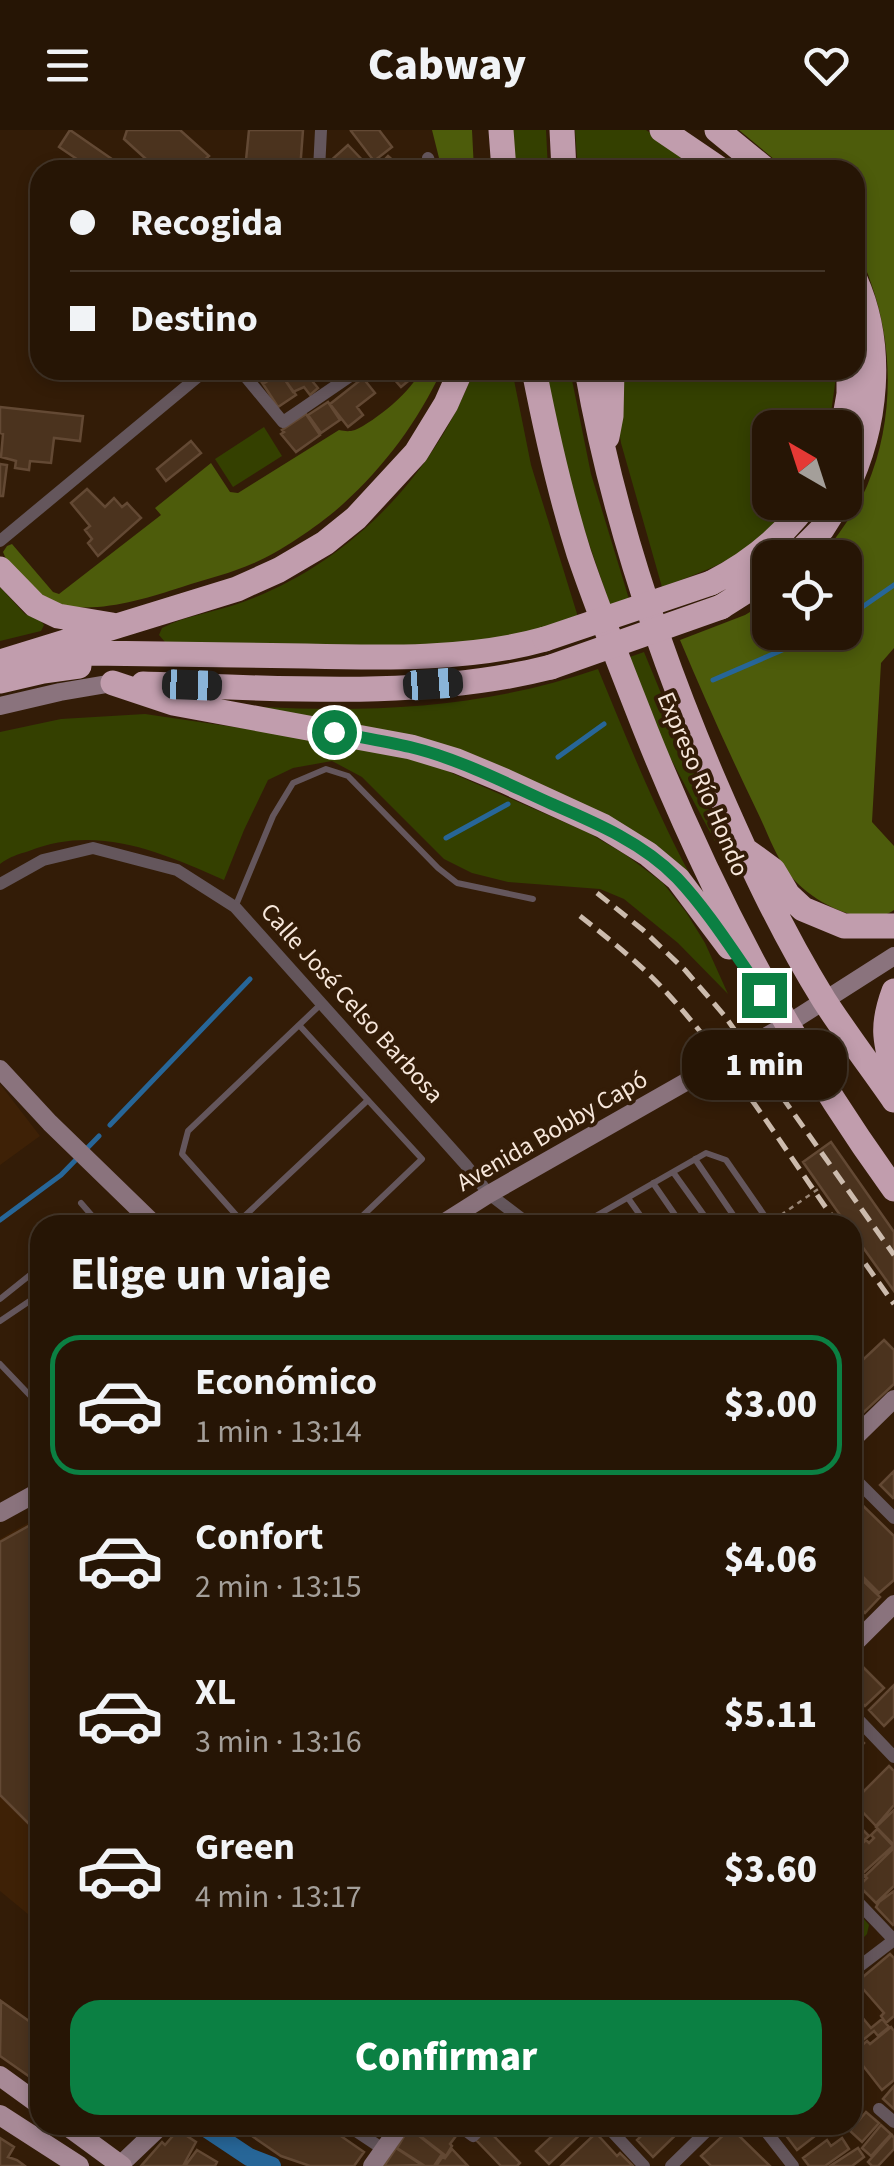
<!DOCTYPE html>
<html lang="es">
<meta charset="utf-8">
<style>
:root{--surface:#261505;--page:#322213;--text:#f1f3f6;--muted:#a49f9a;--line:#423427;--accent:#0b8043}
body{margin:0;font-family:"Source Sans 3",sans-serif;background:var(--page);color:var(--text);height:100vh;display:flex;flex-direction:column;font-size:38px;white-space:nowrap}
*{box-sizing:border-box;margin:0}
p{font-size:32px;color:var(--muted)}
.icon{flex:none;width:55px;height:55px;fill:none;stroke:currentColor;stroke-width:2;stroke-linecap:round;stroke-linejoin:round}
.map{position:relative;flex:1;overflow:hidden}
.details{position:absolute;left:30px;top:1085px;width:832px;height:920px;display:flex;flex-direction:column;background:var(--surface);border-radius:30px;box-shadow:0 5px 15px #0003,0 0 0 2px var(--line)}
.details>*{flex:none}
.guide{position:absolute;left:30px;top:30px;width:835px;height:220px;border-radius:30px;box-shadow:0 5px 15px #0003,0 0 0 2px var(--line);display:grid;align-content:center;height:220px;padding:0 40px;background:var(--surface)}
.needle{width:65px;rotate:321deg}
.buttons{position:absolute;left:752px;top:280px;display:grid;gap:20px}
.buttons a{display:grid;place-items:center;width:110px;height:110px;border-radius:20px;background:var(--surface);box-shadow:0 5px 15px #0003,0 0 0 2px var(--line);font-size:50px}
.end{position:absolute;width:45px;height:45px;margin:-22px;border:12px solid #0b8043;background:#fff;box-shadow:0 0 0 5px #fff}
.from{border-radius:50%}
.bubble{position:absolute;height:70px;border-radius:30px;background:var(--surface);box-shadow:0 5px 15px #0003,0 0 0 2px var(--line);font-size:32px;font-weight:800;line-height:70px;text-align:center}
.car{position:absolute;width:30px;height:60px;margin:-30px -15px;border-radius:12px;box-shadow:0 0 8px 2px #0007;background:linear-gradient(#222 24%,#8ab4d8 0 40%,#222 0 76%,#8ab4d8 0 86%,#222 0)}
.guide b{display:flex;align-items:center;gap:35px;height:95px;font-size:38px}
.guide b+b{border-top:2px solid var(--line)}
.guide i{width:25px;height:25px;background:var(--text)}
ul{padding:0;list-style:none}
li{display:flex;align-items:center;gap:30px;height:140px;margin:0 20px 15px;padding:0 20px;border:5px solid transparent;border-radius:30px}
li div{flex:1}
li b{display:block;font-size:38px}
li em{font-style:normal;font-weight:800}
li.selected{border-color:var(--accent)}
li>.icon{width:90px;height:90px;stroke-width:1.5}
h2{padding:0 40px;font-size:45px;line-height:120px}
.button{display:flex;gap:20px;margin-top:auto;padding:20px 40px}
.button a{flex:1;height:115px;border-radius:30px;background:var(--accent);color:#fff;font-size:40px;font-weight:800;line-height:115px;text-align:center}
header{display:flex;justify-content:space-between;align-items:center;height:130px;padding:0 40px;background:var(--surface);font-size:45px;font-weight:800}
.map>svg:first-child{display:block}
.built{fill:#3e2106}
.green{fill:#344000}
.forest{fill:#4d5c0b}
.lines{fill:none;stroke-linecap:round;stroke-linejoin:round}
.stream{stroke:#276698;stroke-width:5}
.canal{stroke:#276698;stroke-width:18}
.building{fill:#4b331e;stroke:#634934;stroke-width:2.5}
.path{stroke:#9b8878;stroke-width:2.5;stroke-dasharray:5 5;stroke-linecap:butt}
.lane{stroke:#64565c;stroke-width:6}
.street{stroke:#64565c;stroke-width:12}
.secondary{stroke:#8a737d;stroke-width:18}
.primary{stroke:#a78996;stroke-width:20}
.highway{stroke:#c19dad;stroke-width:25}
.rail{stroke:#ccbbad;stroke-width:5;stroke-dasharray:15 8;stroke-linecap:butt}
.highway-bridge{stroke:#c19dad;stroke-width:25}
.route{stroke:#0b8043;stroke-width:12}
.labels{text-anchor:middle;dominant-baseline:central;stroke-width:8;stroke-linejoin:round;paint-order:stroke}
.street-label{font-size:25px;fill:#f7e7db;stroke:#331c07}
</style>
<header><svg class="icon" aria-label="menu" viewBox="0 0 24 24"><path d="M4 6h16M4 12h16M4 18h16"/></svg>Cabway<svg class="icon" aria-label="heart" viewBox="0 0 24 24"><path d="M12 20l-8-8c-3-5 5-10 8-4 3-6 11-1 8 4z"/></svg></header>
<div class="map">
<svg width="894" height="2036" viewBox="0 0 894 2036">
<rect width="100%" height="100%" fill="#331c07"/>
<path class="built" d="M0,954L40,1006L0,1035Z
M40,1386V1794L0,1761V1409Z"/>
<path class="green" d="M512,0H546L548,40H514Z
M575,0H646L705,40H578Z
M474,240H512L531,335L578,487L533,502L415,520L165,512L159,505L162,498C187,485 216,482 243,472C348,434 435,345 474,240Z
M541,240H570L591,344L629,469L610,475L579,384Z
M619,240H837L829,297L770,298V372L794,373C784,384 774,398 761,408C732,432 697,444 662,457L621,313L616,279Z
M264,297L282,326L233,357L215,329Z
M0,457L25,484L40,490L44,495L41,501L0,511Z
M644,522L711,685L741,741L733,745L665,618L627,528Z
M598,539C629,614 659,690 699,761L610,694L262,577C376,583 489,577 598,539Z
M145,584L377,618L438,637L589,703L626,725L663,753L686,782L705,813L728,864L678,813L624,769L600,759L508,752L472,743L444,729L362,647L332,631L293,638L268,650L244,700L224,750C160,722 98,694 29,721C19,724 9,727 0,734V602L61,589Z
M853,1776L869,1795L867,1804L853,1818Z"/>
<path class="forest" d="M432,0H472L474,40H442Z
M739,0H894V518L881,533L872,692L894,716V780C863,802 805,768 787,741C774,723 766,699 756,679C729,623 704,567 680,510L745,485L770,470V502H845V428L821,427C838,405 855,383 867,356C894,292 894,217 871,153C867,141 862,129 855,118V40H787Z
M420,240H442C418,291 385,336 343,374C321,394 282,421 254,433C232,443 206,449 182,457C120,477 34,503 3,422L7,416L12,414L53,462L59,464L161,385L155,378L211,333L230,362L238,363L339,300C345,301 348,302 355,300C374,292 415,259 420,240Z"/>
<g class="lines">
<path class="stream" d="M845,489L894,455
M713,550L824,502
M558,627L604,594
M446,708L508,674
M110,995L250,849
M0,1090L61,1045L99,1006"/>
<path class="canal" d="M201,1995L249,2027L272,2036"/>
</g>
<path class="building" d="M70,0L122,36L119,40H93L59,17Z
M127,0H180L209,26L193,40H158L124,9Z
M249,0H303L300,40H245Z
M353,0H379L392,17L374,31L351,1Z
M348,15L369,37L365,40H334L328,33Z
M388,26L400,37L397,40H375Z
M409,30L412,33L418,40H402L401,37Z
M253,240H273L276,244L263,254Z
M286,240H303L318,258L310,265L304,257L293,262L281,244Z
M386,240H407L413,247L401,257Z
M280,243L296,265L278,277L263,254Z
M363,248L375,263L357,277L363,285L348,297L330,274Z
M328,272L340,290L321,303L308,285Z
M0,277L83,286L80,311L54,308L51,333L30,331L29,340L15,338L16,331L1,327L3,304L0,303Z
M306,284L320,305L296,322L281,304L284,302L282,300Z
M191,311L201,323L166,351L157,339Z
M0,334L7,335L3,366H0Z
M87,359L105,377L114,368L122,377L127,373L141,388L98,426L88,413L92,409L85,400L90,396L71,373Z
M831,1012L894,1102V1161L852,1102V1095H847L803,1032Z
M884,1210L894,1220V1254L852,1293V1240Z
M894,1341V1367L893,1368L880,1355Z
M852,1365L894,1406V1450L879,1463L852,1436V1420L855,1415L852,1412Z
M34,1393L40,1399L39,1704L0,1665V1412Z
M852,1440L880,1467L865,1483L863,1481L859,1484L852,1478Z
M856,1530L884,1558L865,1576L852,1562V1534Z
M894,1555V1586L884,1596L869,1580Z
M852,1602L864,1613L852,1625Z
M889,1636L894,1641V1675L876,1696L853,1672Z
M894,1680V1715L876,1697Z
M852,1689L869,1706L852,1721Z
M877,1699L893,1716L863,1743L865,1745L856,1753L852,1749V1723L866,1710L869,1713L874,1708L871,1705Z
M894,1718V1756L876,1773L859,1756L867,1748L865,1746Z
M894,1761V1794L893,1795L876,1777L879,1772Z
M890,1824L894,1828V1886L886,1893L881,1886L884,1883L857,1852Z
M1,1871L40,1899V1954L0,1926Z
M852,1875L871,1898L882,1889L889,1897L878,1906L874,1901L852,1919Z
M891,1897L894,1901V1950L882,1960L853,1923L867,1911L870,1914Z
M894,1956V1979L883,1969Z
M866,1982L879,1993L862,2012L850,2001Z
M236,1995H325L364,2022L354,2036H310L281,2026Z
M411,1995H442L456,2006L450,2014L452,2016L446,2026L410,1998Z
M539,1995H560L548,2005Z
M564,1995H581L585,2000L549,2034L536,2021Z
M644,1995H686L653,2027L637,2010L646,2001L642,1997Z
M778,1995H803L815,2006L797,2020Z
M881,1995L891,2004L871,2026L862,2018Z
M409,1998L442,2024L434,2036H425L397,2018Z
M731,1998L770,2036H711L701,2026Z
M487,1999L520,2033L517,2036H501L476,2010Z
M178,2000L196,2012L183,2036H141L162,2012L165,2015Z
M596,2003L617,2026L620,2023L633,2036H561Z
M892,2005L894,2008V2019L878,2036H872L868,2032Z
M0,2008L14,2017L8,2027L17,2030L25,2036H0Z
M842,2008L849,2019L825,2036H809L803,2028L827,2010L831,2016Z
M396,2018L399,2020L422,2035L384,2036Z
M858,2018L864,2027L852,2036H830Z
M452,2019L468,2036H436L443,2026L445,2028Z
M197,2020L217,2032L215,2036H185Z"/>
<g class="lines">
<path class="path" d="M781,1085L821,1057"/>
<path class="lane" d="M236,775L273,686L293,653L326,639L348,646L438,738L457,753L533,769
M299,895L320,875
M695,1029L740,1095
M673,1042L711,1095
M653,1053L682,1095
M628,1068L647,1095
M81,1073L100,1095
M235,1095L368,970
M245,1095L182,1024L188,1001L299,895L422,1029L353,1095
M580,1095L706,1023L726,1030L771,1095
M0,1169L40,1137
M0,1191L40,1164
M0,1234L40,1276"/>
<path class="street" d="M428,28L432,40
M319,40L321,0
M240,240L283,292L359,240
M0,411L206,240
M0,754L43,730L93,718L177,740L235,777L465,1034L489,1064L530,1095
M852,1346L894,1388
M852,1583L894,1627
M852,1766L894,1810
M852,1842L894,1810
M879,1979L894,1992
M347,1995L383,2019
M458,1995L473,2006L484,1995
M606,1995L644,2036
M761,1995L793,2036
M671,2036L713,1995"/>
<path class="secondary" d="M0,576L60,562L113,553
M0,939L50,993L155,1095
M440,1095L489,1064L786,895L894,826
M852,1310L894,1269
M0,1383L40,1361
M852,1516L894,1474
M119,2036L162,1995
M372,2036L401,1995"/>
<path class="primary" d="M0,1946L40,1975
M0,1985L79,2036
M66,1995L122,2036"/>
<path class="highway" d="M501,0L504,40
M562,0L564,40
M662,0L721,40
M717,0L766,40
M534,240C546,301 560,364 579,424C599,483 623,542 646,601C711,763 791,917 894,1059
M587,240C612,383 658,520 715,653C747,727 781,801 824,870C846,904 871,937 894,970
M843,298L849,264V240
M607,307L611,286L612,240
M845,362C877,297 885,216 855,149
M793,428L822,399L839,372
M0,439L35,475L58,486L112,495
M711,453C750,433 782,408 808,372
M721,477L770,446
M56,526L89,523C161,524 233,525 306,526C382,528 471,530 545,509
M0,532L237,459L279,440L325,413L356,388L416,323L446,274L461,240
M0,551L43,541L79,536
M113,553L173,573L411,617L457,631L505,651L603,696L648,724L678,749L729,817
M143,554C275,558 422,570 551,537
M744,719L773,740L788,765L803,779L844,796H894
M894,861C881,896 885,910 894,946"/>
<path class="rail" d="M597,763L643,800L685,840L724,885L894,1125
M580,786C610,810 641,834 667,863C732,934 783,1017 838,1095
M852,1115L894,1174"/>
<path class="highway-bridge" d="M545,509L711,453
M551,537L721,477"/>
</g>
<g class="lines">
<path class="route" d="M334,602C359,607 385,611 410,617C460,629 505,653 552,674C596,693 643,713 677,748C710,783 736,826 764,865"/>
</g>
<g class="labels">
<g class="street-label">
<text transform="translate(703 654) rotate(67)">Expreso Río Hondo</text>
<text transform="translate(352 873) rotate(48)">Calle José Celso Barbosa</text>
<text transform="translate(552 1001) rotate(-30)">Avenida Bobby Capó</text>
</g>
</g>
</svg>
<div class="buttons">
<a><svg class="needle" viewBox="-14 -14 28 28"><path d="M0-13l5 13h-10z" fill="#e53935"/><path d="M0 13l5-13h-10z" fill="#a49f9a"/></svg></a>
<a><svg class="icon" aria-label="locate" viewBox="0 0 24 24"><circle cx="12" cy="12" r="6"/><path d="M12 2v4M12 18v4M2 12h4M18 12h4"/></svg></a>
</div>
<i class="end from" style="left:334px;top:602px"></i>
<i class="end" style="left:764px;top:865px"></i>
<div class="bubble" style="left:682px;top:900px;width:165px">1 min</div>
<i class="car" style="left:433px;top:554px;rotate:86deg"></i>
<i class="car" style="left:192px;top:555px;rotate:92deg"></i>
<div class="guide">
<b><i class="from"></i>Recogida</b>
<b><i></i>Destino</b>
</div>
<section class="details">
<h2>Elige un viaje</h2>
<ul>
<li class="selected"><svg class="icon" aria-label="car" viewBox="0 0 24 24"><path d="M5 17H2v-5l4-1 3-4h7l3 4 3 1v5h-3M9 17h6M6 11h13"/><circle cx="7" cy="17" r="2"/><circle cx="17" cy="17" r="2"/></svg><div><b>Económico</b><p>1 min · 13:14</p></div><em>$3.00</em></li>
<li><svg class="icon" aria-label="car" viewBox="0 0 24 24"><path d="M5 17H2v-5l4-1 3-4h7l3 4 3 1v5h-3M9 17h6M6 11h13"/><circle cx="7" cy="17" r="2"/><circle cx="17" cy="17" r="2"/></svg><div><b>Confort</b><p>2 min · 13:15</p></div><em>$4.06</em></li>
<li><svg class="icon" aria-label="car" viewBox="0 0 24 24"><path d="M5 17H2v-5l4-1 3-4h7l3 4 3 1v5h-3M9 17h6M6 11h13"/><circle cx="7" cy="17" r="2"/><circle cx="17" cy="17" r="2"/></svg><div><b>XL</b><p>3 min · 13:16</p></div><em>$5.11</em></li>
<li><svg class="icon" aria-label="car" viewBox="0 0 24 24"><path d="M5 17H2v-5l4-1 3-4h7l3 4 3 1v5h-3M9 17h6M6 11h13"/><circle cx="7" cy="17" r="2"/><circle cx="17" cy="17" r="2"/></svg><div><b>Green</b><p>4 min · 13:17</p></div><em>$3.60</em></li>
</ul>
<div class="button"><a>Confirmar</a></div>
</section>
</div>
